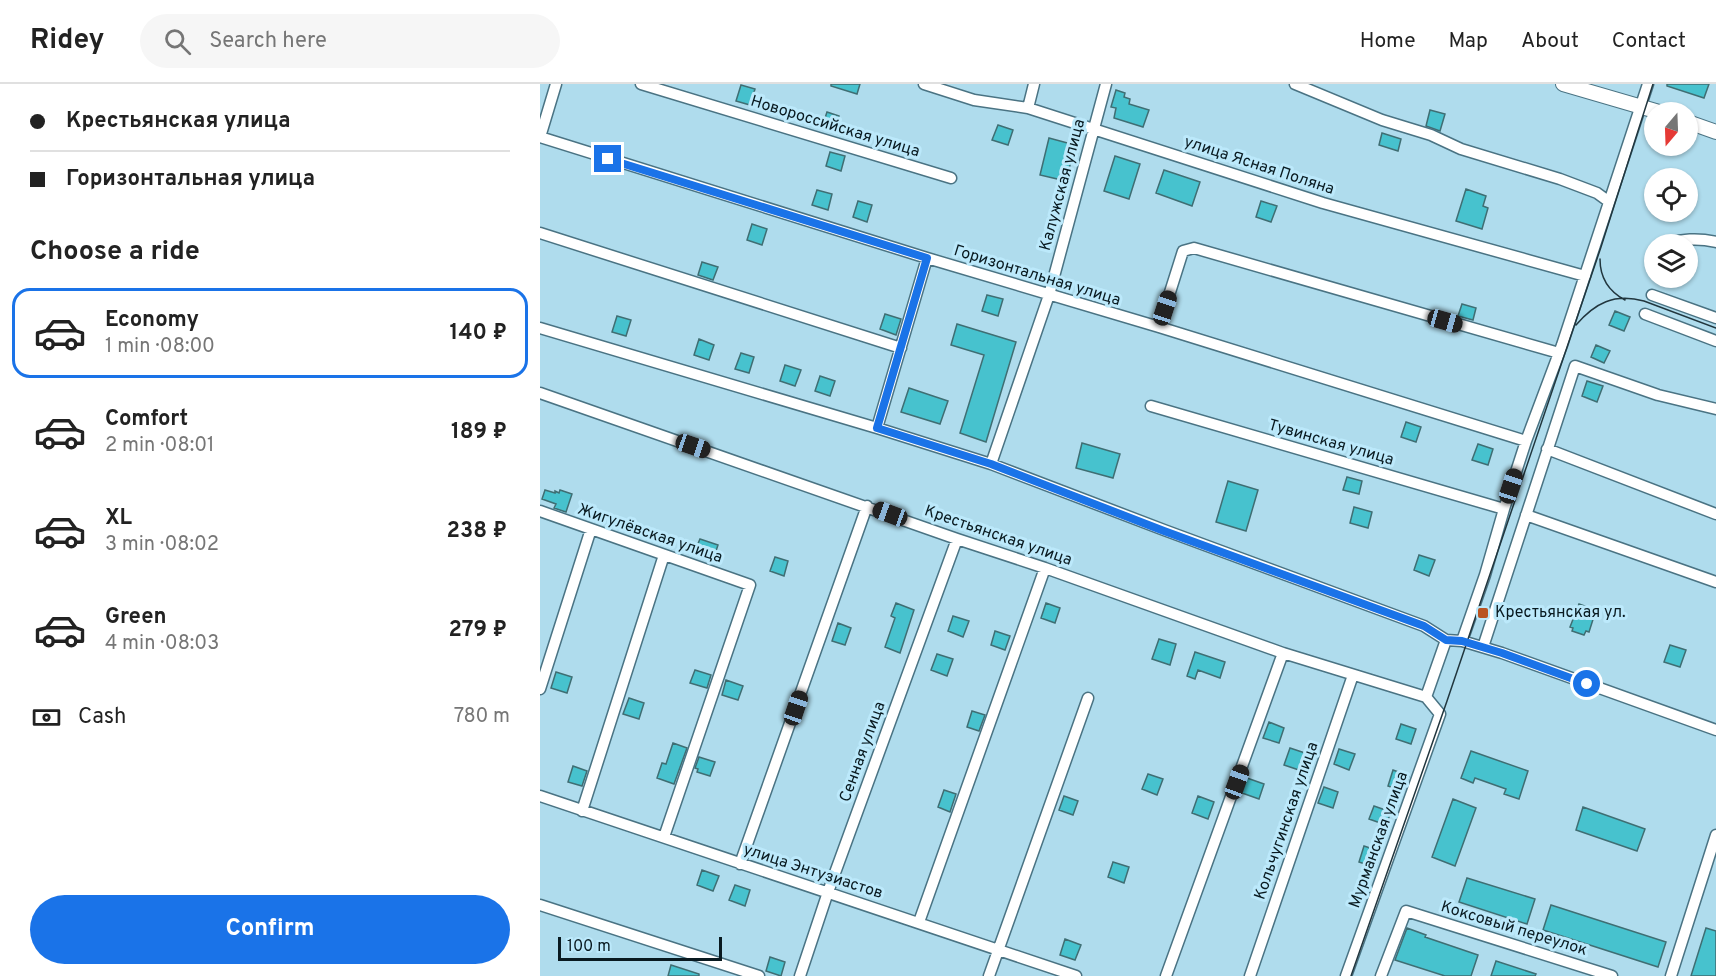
<!DOCTYPE html>
<meta charset="utf-8">
<style>
:root{--surface:#fff;--page:#f6f6f6;--text:#222;--muted:#767676;--line:#e0e0e0;--accent:#1a73e8}
body{margin:0;font-family:Overpass,sans-serif;background:var(--page);color:var(--text);height:100vh;display:flex;flex-direction:column;font-size:22px;white-space:nowrap}
*{box-sizing:border-box;margin:0}
p{font-size:20px;color:var(--muted)}
.icon{flex:none;width:33px;height:33px;fill:none;stroke:currentColor;stroke-width:2;stroke-linecap:round;stroke-linejoin:round}
.map{position:relative;flex:1;overflow:hidden}
.sheet{display:flex;flex-direction:column;background:var(--surface);width:540px}
.sheet>*{flex:none}
.guide{display:grid;align-content:center;height:132px;padding:0 30px;background:var(--surface)}
.needle{width:39px;rotate:199deg}
.controls{position:absolute;left:1104px;top:18px;display:grid;gap:12px}
.controls a{display:grid;place-items:center;width:54px;height:54px;border-radius:50%;background:var(--surface);box-shadow:0 2px 4px #0004;font-size:30px}
.scale{position:absolute;left:18px;bottom:15px;width:164px;box-sizing:border-box;padding-left:6px;border:3px solid #091a20;border-top:0;font-size:16px;line-height:21px;white-space:nowrap;color:#091a20;-webkit-text-stroke:4px #bce9fb;paint-order:stroke}
.end{position:absolute;width:27px;height:27px;margin:-14px;border:8px solid #1a73e8;background:#fff;box-shadow:0 0 0 3px #fff}
.from{border-radius:50%}
.car{position:absolute;width:18px;height:36px;margin:-18px -9px;border-radius:8px;box-shadow:0 0 4px 2px #0007;background:linear-gradient(#222 24%,#8ab4d8 0 40%,#222 0 76%,#8ab4d8 0 86%,#222 0)}
.guide b{display:flex;align-items:center;gap:21px;height:57px;font-size:22px}
.guide b+b{border-top:2px solid var(--line)}
.guide i{width:15px;height:15px;background:var(--text)}
ul{padding:0;list-style:none}
li{display:flex;align-items:center;gap:18px;height:90px;margin:0 12px 9px;padding:0 18px;border:3px solid transparent;border-radius:18px}
li div{flex:1}
li b{display:block;font-size:22px}
li em{font-style:normal;font-weight:700}
li.on{border-color:var(--accent)}
li>.icon{width:54px;height:54px;stroke-width:1.5}
h2{padding:0 30px;font-size:27px;line-height:72px}
.pay{display:flex;align-items:center;gap:15px;height:66px;padding:0 30px;font-size:22px}
.pay p{margin-inline-start:auto}
.primary-button{display:flex;gap:12px;margin-top:auto;padding:12px 30px}
.primary-button a{flex:1;height:69px;border-radius:36px;background:var(--accent);color:#fff;font-size:24px;font-weight:700;line-height:69px;text-align:center}
header{display:flex;align-items:center;gap:36px;box-sizing:border-box;height:84px;padding:0 30px;background:var(--surface);border-bottom:2px solid var(--line)}
header strong{font-size:28px}
nav{display:flex;gap:33px;margin-inline-start:auto;font-size:21px}
.search{width:420px;height:54px;background:var(--page);display:flex;align-items:center;gap:15px;box-sizing:border-box;padding:0 21px;border-radius:33px;color:var(--muted);font-size:22px}
main{display:flex;flex:1;min-height:0}
.map>svg:first-child{display:block}
.building{fill:#47c2ce;stroke:#3f6e73;stroke-width:1.5}
.lines{fill:none;stroke-linecap:round;stroke-linejoin:round}
.minor-casing{stroke:#4a7383;stroke-width:13}
.secondary-casing{stroke:#4a7383;stroke-width:16}
.minor{stroke:#fff;stroke-width:10}
.secondary{stroke:#fff;stroke-width:14}
.tram{stroke:#21363e;stroke-width:1.5}
.route{stroke:#1a73e8;stroke-width:8}
.poi-dot{fill:#b95422;stroke:#bce9fb;stroke-width:2}
.labels{text-anchor:middle;dominant-baseline:central;stroke-width:6;stroke-linejoin:round;paint-order:stroke}
.street-label{font-size:16px;fill:#091a20;stroke:#bce9fb}
.poi-label{font-size:16px;fill:#091a20;stroke:#bce9fb;text-anchor:start}
</style>
<header>
<strong>Ridey</strong>
<div class="search"><svg class="icon" aria-label="search" viewBox="0 0 24 24"><circle cx="10" cy="10" r="6"/><path d="M15 15l6 6"/></svg>Search here</div>
<nav><a>Home</a><a>Map</a><a>About</a><a>Contact</a></nav>
</header>
<main>
<section class="sheet">
<div class="guide">
<b><i class="from"></i>Крестьянская улица</b>
<b><i></i>Горизонтальная улица</b>
</div>
<h2>Choose a ride</h2>
<ul>
<li class="on"><svg class="icon" aria-label="car" viewBox="0 0 24 24"><path d="M5 17H2v-5l4-1 3-4h7l3 4 3 1v5h-3M9 17h6M6 11h13"/><circle cx="7" cy="17" r="2"/><circle cx="17" cy="17" r="2"/></svg><div><b>Economy</b><p>1 min · 08:00</p></div><em>140 ₽</em></li>
<li><svg class="icon" aria-label="car" viewBox="0 0 24 24"><path d="M5 17H2v-5l4-1 3-4h7l3 4 3 1v5h-3M9 17h6M6 11h13"/><circle cx="7" cy="17" r="2"/><circle cx="17" cy="17" r="2"/></svg><div><b>Comfort</b><p>2 min · 08:01</p></div><em>189 ₽</em></li>
<li><svg class="icon" aria-label="car" viewBox="0 0 24 24"><path d="M5 17H2v-5l4-1 3-4h7l3 4 3 1v5h-3M9 17h6M6 11h13"/><circle cx="7" cy="17" r="2"/><circle cx="17" cy="17" r="2"/></svg><div><b>XL</b><p>3 min · 08:02</p></div><em>238 ₽</em></li>
<li><svg class="icon" aria-label="car" viewBox="0 0 24 24"><path d="M5 17H2v-5l4-1 3-4h7l3 4 3 1v5h-3M9 17h6M6 11h13"/><circle cx="7" cy="17" r="2"/><circle cx="17" cy="17" r="2"/></svg><div><b>Green</b><p>4 min · 08:03</p></div><em>279 ₽</em></li>
</ul>
<div class="pay"><svg class="icon" aria-label="cash" viewBox="0 0 24 24"><path d="M3 7h18v10H3z"/><circle cx="12" cy="12" r="2"/></svg>Cash<p>780 m</p></div>
<div class="primary-button"><a>Confirm</a></div>
</section>
<div class="map">
<svg width="1176" height="892" viewBox="0 0 1176 892">
<rect width="100%" height="100%" fill="#afdced"/>
<path class="building" d="M291,0H320L317,10L291,2Z
M1127,0H1169L1164,14L1127,2Z
M201,1L215,5L210,21L196,17Z
M576,6L585,9L584,13L590,15L589,20L609,26L603,43L574,34L576,24L571,23Z
M890,26L905,30L900,47L886,42Z
M287,28L299,32L295,47L282,43Z
M458,41L473,46L468,61L452,56Z
M842,49L861,55L858,67L839,61Z
M509,54L535,61L526,97L500,91Z
M290,68L305,72L301,87L286,82Z
M575,72L600,80L589,115L564,107Z
M624,86L660,98L652,122L616,109Z
M926,105L946,112L943,122L948,124L942,145L916,137Z
M277,106L292,110L288,126L272,121Z
M318,117L332,121L327,138L313,133Z
M721,117L737,122L731,138L716,133Z
M212,140L227,145L222,161L207,156Z
M162,178L178,183L173,196L158,191Z
M447,211L463,215L458,232L442,227Z
M922,220L936,224L933,236L918,232Z
M1075,227L1090,233L1084,247L1069,241Z
M345,230L361,235L356,251L340,245Z
M77,232L91,236L86,252L72,248Z
M417,240L476,258L446,358L420,349L444,271L411,261Z
M159,255L174,261L169,276L154,271Z
M1056,261L1070,267L1064,279L1051,273Z
M201,269L214,273L209,289L195,285Z
M245,281L261,286L255,302L240,297Z
M280,292L295,297L290,312L275,307Z
M1047,297L1063,302L1057,318L1042,312Z
M369,304L408,317L400,340L361,328Z
M866,338L881,343L876,358L861,353Z
M542,359L580,370L573,394L536,384Z
M938,360L953,365L948,381L932,376Z
M807,393L822,397L819,410L803,406Z
M688,397L718,406L706,447L676,438Z
M5,406L15,409V407L19,409L20,406L32,410L26,428L14,424L16,420L2,415Z
M814,423L832,428L828,444L810,439Z
M160,455L178,461L173,476L154,469Z
M879,471L895,476L889,492L874,486Z
M235,473L248,477L244,492L230,487Z
M356,519L374,526L360,569L345,563L355,534L351,532Z
M506,519L520,524L515,539L501,534Z
M1039,520L1056,526L1049,548L1046,547L1044,551L1032,547L1033,544L1030,543Z
M413,532L429,537L423,553L408,547Z
M298,539L311,544L305,561L292,557Z
M455,547L470,552L465,566L451,561Z
M619,555L636,560L630,581L612,575Z
M1130,561L1146,566L1140,583L1124,578Z
M655,568L685,578L680,594L658,586L655,595L647,592Z
M397,570L413,575L407,592L391,586Z
M155,586L171,591L167,604L150,599Z
M16,588L32,593L27,609L11,604Z
M186,596L203,602L198,616L182,611Z
M89,614L104,619L99,635L83,630Z
M432,627L445,631L439,647L427,643Z
M729,638L744,644L739,659L723,654Z
M861,640L876,645L871,660L856,655Z
M133,659L147,664L134,700L117,694L122,679L126,680Z
M750,664L765,669L759,686L744,681Z
M799,665L815,670L809,686L794,680Z
M931,667L988,687L979,715L964,710L966,705L935,694L933,699L921,694Z
M159,673L175,678L170,692L157,688L158,685L155,684Z
M33,682L47,687L42,702L28,698Z
M853,686L869,692L863,707L848,702Z
M608,690L623,695L617,711L602,705Z
M707,694L724,700L719,715L702,709Z
M784,703L798,708L793,724L778,719Z
M404,706L416,710L410,728L398,723Z
M524,712L538,717L533,731L519,726Z
M658,712L674,718L668,735L652,729Z
M913,715L936,724L915,782L892,773Z
M834,722L851,728L846,741L829,735Z
M1043,723L1105,745L1097,767L1036,746Z
M824,762L839,767L834,783L819,778Z
M573,778L589,783L584,799L568,793Z
M162,786L179,792L173,807L157,801Z
M927,794L995,815L987,840L919,818Z
M195,801L210,806L205,822L189,816Z
M1011,821L1126,858L1118,883L1003,846Z
M867,844L886,851L885,853L938,871L931,892H905L855,876Z
M1166,844L1176,847V892H1151Z
M525,855L541,861L535,876L520,871Z
M230,873L245,878L241,892L226,887Z
M956,877L996,890L995,892H951Z
M131,881L159,890V892H128Z"/>
<g class="lines">
<defs>
<path id="minor" d="M101,0L411,94
M384,0L434,16L488,24L783,119L1045,192
M755,0L842,36L891,51L921,65L1020,95L1057,109L1068,117
M488,24L494,0
M0,53L387,174L619,243L986,357
M0,53L16,0
M0,149L361,264
M1121,160C1142,156 1155,153 1176,158
M1112,211L1176,234
M1105,230L1176,257
M619,243L643,167L654,164L1019,269
M0,244L337,344L451,380L624,446L884,542L906,556L922,557L962,569L1176,646
M0,309L417,455L505,484L743,569L886,613L900,630L806,892
M611,322L964,425
M337,344L387,174
M1007,365L1176,430
M451,380L509,211L566,0
M0,427L210,501L124,753
M986,431L1176,498
M922,557L945,491L964,425L986,357L1022,261L1108,0
M943,563L1035,282L1118,311L1176,325
M0,605L51,445
M886,613L906,556
M0,712L536,892
M42,727L124,471
M200,780L327,422
M0,821L219,892
M379,838L505,484
M260,892L288,808L417,455
M449,892L548,614
M626,892L743,569
M710,892L813,591
M841,892L866,827L1072,892
M1131,892L1176,751"/>
<path id="secondary" d="M1023,0L1119,28
M1148,38L1176,48"/>
</defs>
<use href="#minor" class="minor-casing"/>
<use href="#secondary" class="secondary-casing"/>
<use href="#minor" class="minor"/>
<use href="#secondary" class="secondary"/>
<path class="tram" d="M1060,175C1060,193 1068,207 1085,216
M1036,241C1055,219 1074,209 1104,217L1176,244
M811,892L907,617L1061,163L1113,0"/>
</g>
<g class="lines">
<path class="route" d="M68,75L387,174L337,344L451,380L624,447L884,542L906,556L922,557L962,569L1047,600"/>
</g>
<rect class="poi-dot" x="937" y="523" width="12" height="12" rx="3"/>
<g class="labels">
<g class="street-label">
<text transform="translate(295 43) rotate(17)">Новороссийская улица</text>
<text transform="translate(719 82) rotate(18)">улица Ясная Поляна</text>
<text transform="translate(523 101) rotate(-75)">Калужская улица</text>
<text transform="translate(497 192) rotate(17)">Горизонтальная улица</text>
<text transform="translate(791 359) rotate(16)">Тувинская улица</text>
<text transform="translate(110 450) rotate(19)">Жигулёвская улица</text>
<text transform="translate(458 452) rotate(19)">Крестьянская улица</text>
<text transform="translate(323 668) rotate(-70)">Сенная улица</text>
<text transform="translate(747 737) rotate(-71)">Кольчугинская улица</text>
<text transform="translate(839 756) rotate(-70)">Мурманская улица</text>
<text transform="translate(273 788) rotate(18)">улица Энтузиастов</text>
<text transform="translate(974 845) rotate(17)">Коксовый переулок</text>
</g>
<g class="poi-label">
<text x="955" y="529">Крестьянская ул.</text>
</g>
</g>
</svg>
<div class="controls">
<a><svg class="needle" viewBox="-14 -14 28 28"><path d="M0-13l5 13h-10z" fill="#e53935"/><path d="M0 13l5-13h-10z" fill="#767676"/></svg></a>
<a><svg class="icon" aria-label="locate" viewBox="0 0 24 24"><circle cx="12" cy="12" r="6"/><path d="M12 2v4M12 18v4M2 12h4M18 12h4"/></svg></a>
<a><svg class="icon" aria-label="layers" viewBox="0 0 24 24"><path d="M12 4l9 5-9 5-9-5zM3 14l9 5 9-5"/></svg></a>
</div>
<div class="scale">100 m</div>
<i class="end from" style="left:1047px;top:600px"></i>
<i class="end" style="left:68px;top:75px"></i>
<i class="car" style="left:625px;top:224px;rotate:18deg"></i>
<i class="car" style="left:905px;top:237px;rotate:106deg"></i>
<i class="car" style="left:153px;top:362px;rotate:109deg"></i>
<i class="car" style="left:971px;top:402px;rotate:18deg"></i>
<i class="car" style="left:350px;top:430px;rotate:290deg"></i>
<i class="car" style="left:256px;top:624px;rotate:19deg"></i>
<i class="car" style="left:697px;top:698px;rotate:20deg"></i>
</div>
</main>
